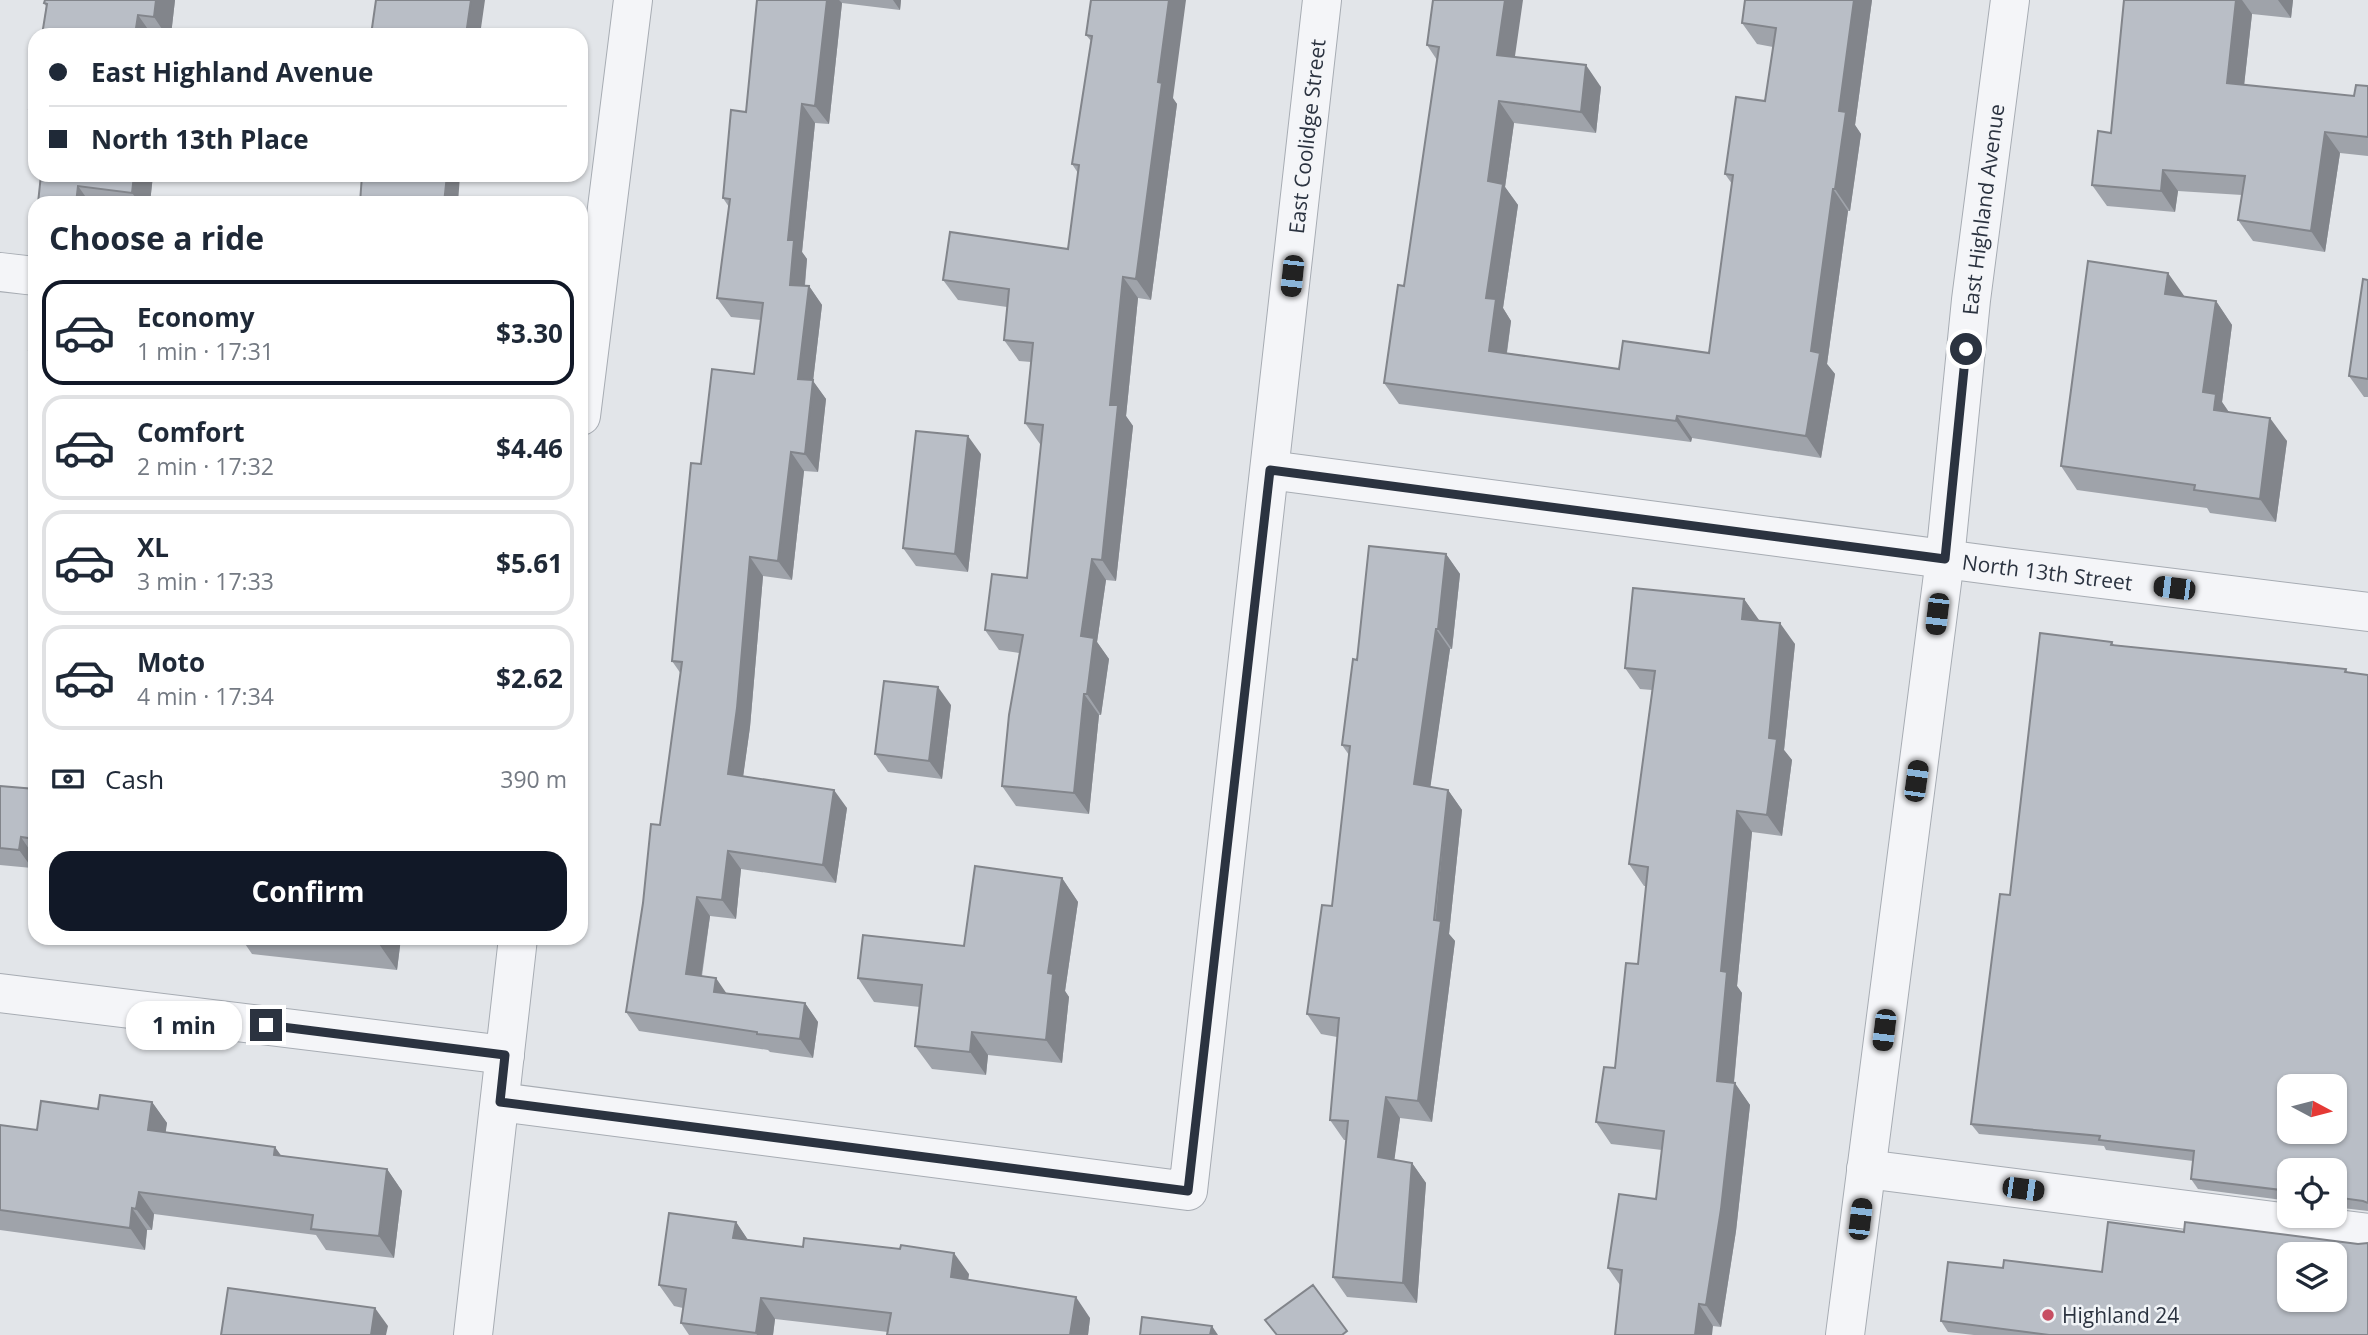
<!DOCTYPE html>
<meta charset="utf-8">
<style>
:root{--surface:#fff;--page:#f2f2f3;--text:#1f2937;--muted:#747a83;--line:#e0e1e3;--accent:#111827}
body{margin:0;font-family:"Open Sans",sans-serif;background:var(--page);color:var(--text);height:100vh;display:flex;flex-direction:column;font-size:26px;white-space:nowrap}
*{box-sizing:border-box;margin:0}
p{font-size:23px;color:var(--muted)}
.icon{flex:none;width:38px;height:38px;fill:none;stroke:currentColor;stroke-width:2;stroke-linecap:round;stroke-linejoin:round}
.map{position:relative;flex:1;overflow:hidden}
.sheet{position:absolute;left:28px;top:196px;width:560px;height:749px;display:flex;flex-direction:column;background:var(--surface);border-radius:21px;box-shadow:0 2px 5px #0004}
.sheet>*{flex:none}
.hud{position:absolute;left:28px;top:28px;width:560px;height:154px;border-radius:21px;box-shadow:0 2px 5px #0004;display:grid;align-content:center;height:154px;padding:0 21px;background:var(--surface)}
.needle{width:46px;rotate:97deg}
.buttons{position:absolute;left:2277px;top:1074px;display:grid;gap:14px}
.buttons a{display:grid;place-items:center;width:70px;height:70px;border-radius:14px;background:var(--surface);box-shadow:0 2px 5px #0004;font-size:35px}
.end{position:absolute;width:32px;height:32px;margin:-16px;border:9px solid #2b3340;background:#fff;box-shadow:0 0 0 4px #fff}
.from{border-radius:50%}
.bubble{position:absolute;height:49px;border-radius:21px;background:var(--surface);box-shadow:0 2px 5px #0004;font-size:23px;font-weight:700;line-height:49px;text-align:center}
.car{position:absolute;width:21px;height:42px;margin:-21px -10px;border-radius:9px;box-shadow:0 0 5px 2px #0007;background:linear-gradient(#222 24%,#8ab4d8 0 40%,#222 0 76%,#8ab4d8 0 86%,#222 0)}
.hud b{display:flex;align-items:center;gap:24px;height:66px;font-size:26px}
.hud b+b{border-top:2px solid var(--line)}
.hud i{width:18px;height:18px;background:var(--text)}
ul{padding:0;list-style:none}
li{display:flex;align-items:center;gap:21px;height:105px;margin:0 14px 10px;padding:0 7px;border:4px solid var(--line);border-radius:21px}
li div{flex:1}
li b{display:block;font-size:26px}
li em{font-style:normal;font-weight:700}
li.active{border-color:var(--accent)}
li>.icon{width:63px;height:63px;stroke-width:1.5}
h2{padding:0 21px;font-size:32px;line-height:84px}
.pay{display:flex;align-items:center;gap:18px;height:77px;padding:0 21px;font-size:26px}
.pay p{margin-inline-start:auto}
.cta{display:flex;gap:14px;margin-top:auto;padding:14px 21px}
.cta a{flex:1;height:80px;border-radius:21px;background:var(--accent);color:#fff;font-size:28px;font-weight:700;line-height:80px;text-align:center}
.map>svg:first-child{display:block}
.lines{fill:none;stroke-linecap:round;stroke-linejoin:round}
.minor-casing{stroke:#a7acb3;stroke-width:40}
.minor{stroke:#f4f5f8;stroke-width:38}
.wall{fill:#9fa3aa}
.shaded-wall{fill:#82858b}
.building{fill:#b9bec6;stroke:#82858b;stroke-width:2;fill-rule:evenodd}
.route{stroke:#2b3340;stroke-width:9}
.poi-dot{fill:#c74e62;stroke:#f1f4f7;stroke-width:2.5}
.labels{text-anchor:middle;dominant-baseline:central;stroke-width:5;stroke-linejoin:round;paint-order:stroke}
.street-label{font-size:21px;fill:#2b3340;stroke:#f1f4f7}
.poi-label{font-size:21px;fill:#2b3340;stroke:#f1f4f7;text-anchor:start}
</style>
<div class="map">
<svg width="2368" height="1335" viewBox="0 0 2368 1335">
<rect width="100%" height="100%" fill="#e2e5e9"/>
<g class="lines">
<defs>
<g id="minor">
<path d="M0,272L35,276"/>
<path d="M581,416L633,0"/>
<path id="s1" d="M1270,470L2005,567L2368,612"/>
<path d="M0,993L505,1055"/>
<path id="s2" d="M500,1102L1188,1191L1322,0"/>
<path d="M1866,1169L2368,1233"/>
<path d="M473,1335L518,938"/>
<path id="s3" d="M1845,1335L1945,559L1971,300L2010,0"/>
</g>
</defs>
<use href="#minor" class="minor-casing"/>
<use href="#minor" class="minor"/>
</g>
<path class="wall" d="M45,0H175L171,35H42L46,6L44,3Z
M757,0H901L900,10L842,3L829,124L815,123L802,252L807,259L805,286H809L822,305L813,381L826,399L818,472L804,471L792,580L763,576L750,727L743,776L847,808L836,883L741,869L736,919L710,916L702,976L727,994L805,1003L818,1022L813,1058L770,1052L768,1050L639,1031L626,1012L660,825L681,674L672,661L701,464L754,374L761,320L731,317L717,298L729,207L723,198L746,112Z
M1091,0L1177,104L1151,300L1138,298L1126,416L1133,426L1116,581L1106,580L1097,642L1109,659L1101,715H1099L1089,814L1016,806L1002,786L1019,653L999,650L985,630L1027,578L1041,444H1040L1025,423L1031,362L1019,361L1004,340L1007,307L958,300L943,280L1068,249L1078,173L1072,164L1091,41L1086,35Z
M1872,0L1855,125L1861,134L1850,211H1848L1827,364L1835,374L1821,458L1692,438L1691,442L1399,404L1384,383L1404,286L1437,60L1427,45L1515,57L1601,87L1596,133L1514,123L1505,187L1518,205L1503,308L1511,321L1507,353L1619,369L1709,353L1732,184L1725,174L1765,101L1773,47L1757,44L1742,23Z
M2124,0H2293L2291,18L2252,14L2244,85L2354,96L2368,86V156L2340,153L2325,252L2253,241L2238,220L2242,195L2178,191L2175,212L2107,206L2092,185L2111,133Z
M35,73V118L29,109Z
M41,175H153L150,203H38Z
M461,175H490V178Z
M2368,280V397H2364L2349,376Z
M2185,297L2216,301L2232,325L2222,402L2229,412L2287,441L2276,522L2210,513L2207,508L2077,490L2061,466Z
M35,310V358L29,350Z
M981,454L968,572L916,566L903,548Z
M1446,554L1460,574L1452,649H1450L1430,787L1448,790L1462,810L1449,934L1455,941L1432,1122L1400,1118L1394,1160L1412,1163L1426,1183L1417,1303L1347,1297L1333,1277L1346,1140H1344L1330,1120L1337,1037L1321,1034L1307,1014L1332,906L1349,755L1342,745L1357,660Z
M1744,599L1759,621L1795,644L1784,750L1792,760L1782,836L1752,832L1737,986L1742,993L1734,1083L1750,1105L1736,1231L1721,1327L1713,1326L1620,1285L1608,1268L1656,1199L1662,1150L1611,1144L1596,1122L1615,1068L1638,964L1646,886H1644L1629,864L1652,690L1640,689L1625,668Z
M2112,642L2114,645L2346,669L2348,673L2368,675V1211L2334,1207V1171H2289V1201L2198,1189L2191,1179L2193,1161L2106,1150L2104,1146L1979,1134L1971,1124L2010,895Z
M951,705L942,779L888,772L875,754Z
M0,786L35,789V855H33L32,868L0,865Z
M1062,878L1078,902L1065,991L1069,997L1062,1063L988,1055L986,1075L932,1069L915,1046L920,1007L874,1002L858,978L964,946Z
M241,938H401L397,970L252,954Z
M152,1102L167,1123L165,1132L282,1156L387,1169L402,1191L394,1258L326,1250L316,1235L154,1214L152,1230H147L145,1250L0,1230V1125L37,1130L98,1109Z
M736,1222L748,1240L969,1274L968,1280L1090,1318L1088,1335H887L888,1332L775,1319L773,1335H689L681,1323L683,1308L674,1306L659,1285Z
M2184,1232L2358,1244L2368,1335H1974L1948,1332L1941,1321L2003,1268L2102,1272Z"/>
<path class="shaded-wall" d="M156,0H175L171,35H166L154,17Z
M471,0H485L480,35H466Z
M827,0H839L842,3L829,124L815,106Z
M893,0H901L900,10Z
M1169,0H1186L1173,98L1177,104L1151,300L1136,279L1158,82Z
M1505,0H1523L1512,77L1497,55Z
M1854,0H1872L1855,125L1861,134L1850,211L1835,189L1839,111Z
M2236,0H2242L2252,14L2242,104L2227,83Z
M2278,0H2293L2291,18Z
M138,15L152,35H135Z
M1586,65L1601,87L1596,133L1581,112Z
M1499,101L1514,123L1505,187L1518,205L1503,308L1511,321L1504,372L1489,351L1486,298L1488,181Z
M802,104L815,123L802,252L807,259L803,303L790,285L788,240Z
M2325,132L2340,153L2325,252L2311,231Z
M2163,170L2178,191L2175,212L2161,191Z
M134,175H153L150,203H140L132,193Z
M447,175H460L458,203H444Z
M78,186L90,203H76Z
M1833,189L1848,211L1827,364L1835,374L1821,458L1806,436L1811,351Z
M2168,273L2185,297L2165,294Z
M1123,277L1138,298L1126,416L1133,426L1116,581L1102,560L1110,405Z
M809,286L822,305L813,381L826,399L818,472L805,454L798,379Z
M2216,301L2232,325L2222,402L2232,417L2214,410L2203,392Z
M1677,416L1692,438L1691,442L1676,421Z
M2270,418L2287,441L2276,522L2260,499Z
M968,436L981,454L968,572L955,554Z
M791,452L804,471L792,580L778,561Z
M1446,554L1460,574L1452,649L1438,629Z
M750,557L763,576L750,727L741,792L728,774Z
M1092,559L1106,580L1097,642L1109,659L1101,715L1087,694L1081,636Z
M1744,599L1759,620L1757,640L1742,619Z
M1780,623L1795,644L1784,750L1792,760L1782,836L1767,815L1769,738Z
M1436,629L1450,649L1428,804L1414,784Z
M938,687L951,705L942,779L929,761Z
M1084,694L1099,715L1089,814L1074,793Z
M834,790L847,808L836,883L823,865Z
M1448,790L1462,810L1449,934L1455,941L1432,1122L1418,1101Z
M1737,811L1752,832L1737,986L1742,993L1732,1102L1717,1081L1721,971Z
M21,837L33,855L32,868L19,850Z
M728,851L741,869L736,919L722,900Z
M1062,878L1078,902L1065,991L1069,997L1062,1063L1046,1040L1048,973Z
M697,897L710,916L699,992L686,974Z
M380,938H401L397,970L379,944Z
M716,978L729,997L714,992Z
M805,1003L818,1022L813,1058L800,1039Z
M972,1032L988,1055L986,1075L970,1052Z
M1735,1083L1750,1105L1736,1231L1721,1327L1706,1305Z
M1386,1097L1400,1118L1392,1178L1378,1157Z
M152,1102L167,1123L163,1151L148,1130Z
M275,1147L290,1168L274,1155Z
M1412,1163L1426,1183L1417,1303L1403,1283Z
M387,1169L402,1191L394,1258L379,1236Z
M139,1192L154,1214L152,1230L136,1209Z
M132,1208L147,1230L145,1250L130,1228Z
M736,1222L750,1243L733,1238Z
M954,1253L969,1274L965,1298L951,1277Z
M1076,1297L1090,1318L1088,1335H1070Z
M761,1298L775,1319L773,1335H757L756,1333Z
M1699,1304L1713,1326L1712,1335H1695Z
M375,1308L388,1326L386,1335H371Z
M1212,1326L1218,1335H1210Z"/>
<path class="building" d="M45,0H156L154,17L138,15L135,35H42L47,4L44,3Z
M376,0H471L466,35H371Z
M757,0H827L815,106L802,104L788,240H794L790,285L809,286L798,379L813,380L805,454L791,452L778,561L750,557L737,708L728,774L834,790L823,865L728,851L722,900L697,897L686,974L716,978L714,992L805,1003L800,1039L757,1034V1032L626,1012L643,903L651,824L660,825L682,662L672,661L691,463L701,464L712,369L754,374L763,303L717,298L730,199L723,198L731,110L746,112Z
M1091,0H1169L1158,82L1162,83L1136,279L1123,277L1110,405H1118L1102,560L1092,559L1081,636L1094,638L1087,694H1084L1074,793L1002,786L1009,715L1023,635L985,630L992,574L1027,578L1043,425L1025,423L1033,343L1004,340L1009,289L943,280L950,232L1068,249L1079,165L1072,164L1092,36L1086,35Z
M1433,0H1505L1497,55L1586,65L1581,112L1499,101L1488,181L1503,184L1486,298L1496,299L1489,351L1619,369L1623,341L1709,353L1733,175L1725,174L1736,97L1765,101L1776,28L1742,23L1745,0H1854L1839,111L1846,112L1835,189H1833L1811,351L1820,353L1806,436L1677,416L1676,421L1384,383L1398,285L1404,286L1439,47L1427,45Z
M2124,0H2236L2227,83L2354,96L2356,85L2368,86V137L2325,132L2311,231L2238,220L2245,176L2163,170L2161,191L2092,185L2098,131L2111,133Z
M35,73V110L29,109Z
M41,175H134L132,193L78,186L76,203H38Z
M362,175H447L444,203H360Z
M283,200L301,203H283Z
M2088,261L2168,273L2165,294L2216,301L2203,392L2216,394L2214,410L2270,418L2260,499L2194,490L2195,485L2061,466Z
M2363,279L2368,280V379L2349,376Z
M35,310V351L29,350Z
M916,431L968,436L955,554L903,548Z
M1369,546L1446,554L1438,629H1436L1414,784L1448,790L1434,920L1441,921L1418,1101L1386,1097L1378,1157L1412,1163L1403,1283L1333,1277L1348,1121L1330,1120L1339,1018L1307,1014L1322,905L1332,906L1350,746L1342,745L1353,659L1357,660Z
M1633,588L1744,599L1742,619L1780,623L1769,738L1777,739L1767,815L1737,811L1721,971L1727,972L1717,1081L1735,1083L1721,1209L1706,1305L1699,1304L1695,1335H1615L1622,1270L1608,1268L1619,1194L1656,1199L1664,1131L1596,1122L1604,1067L1615,1068L1626,963L1638,964L1648,867L1629,864L1655,671L1625,668Z
M2040,633L2112,642L2111,645L2346,669L2345,672L2368,675V1203L2363,1201L2334,1197V1171H2289V1191L2191,1179L2194,1151L2099,1140L2100,1136L1971,1124L2000,894L2010,895ZM2289,1087H2334V1132H2289Z
M884,681L938,687L929,761L875,754Z
M0,786L35,789V839L21,837L19,850L0,848Z
M975,866L1062,878L1048,973L1053,974L1046,1040L972,1032L970,1052L915,1046L922,985L858,978L863,935L964,946Z
M325,938H380L379,944Z
M100,1095L152,1102L148,1130L275,1147L274,1155L387,1169L379,1236L311,1229L313,1215L139,1192L136,1209L132,1208L130,1228L0,1210V1125L37,1130L41,1101L98,1109Z
M669,1213L736,1222L733,1238L803,1247L804,1238L900,1249L901,1245L954,1253L951,1277L1076,1297L1070,1335H887L891,1313L761,1298L756,1333L681,1323L686,1289L659,1285Z
M2108,1222L2184,1232L2185,1222L2358,1244L2368,1243V1335H2049L1941,1321L1948,1262L2003,1268L2004,1260L2102,1272ZM2289,1255H2334V1300H2289Z
M1313,1285L1347,1331L1342,1335H1277L1265,1320Z
M228,1288L375,1308L371,1335H221Z
M1142,1317L1212,1326L1210,1335H1140Z"/>
<g class="lines">
<path class="route" d="M266,1025L505,1055L500,1102L1188,1191L1270,470L1945,559L1966,349"/>
</g>
<circle class="poi-dot" cx="2048" cy="1315" r="7"/>
<g class="labels">
<g class="street-label">
<text stroke="none"><textPath href="#s2" startOffset="1755">East Coolidge Street</textPath></text>
<text stroke="none"><textPath href="#s3" startOffset="1134">East Highland Avenue</textPath></text>
<text stroke="none"><textPath href="#s1" startOffset="784">North 13th Street</textPath></text>
</g>
<g class="poi-label">
<text x="2062" y="1315">Highland 24</text>
</g>
</g>
</svg>
<div class="buttons">
<a><svg class="needle" viewBox="-14 -14 28 28"><path d="M0-13l5 13h-10z" fill="#e53935"/><path d="M0 13l5-13h-10z" fill="#747a83"/></svg></a>
<a><svg class="icon" aria-label="locate" viewBox="0 0 24 24"><circle cx="12" cy="12" r="6"/><path d="M12 2v4M12 18v4M2 12h4M18 12h4"/></svg></a>
<a><svg class="icon" aria-label="layers" viewBox="0 0 24 24"><path d="M12 4l9 5-9 5-9-5zM3 14l9 5 9-5"/></svg></a>
</div>
<i class="end from" style="left:1966px;top:349px"></i>
<i class="end" style="left:266px;top:1025px"></i>
<div class="bubble" style="left:126px;top:1001px;width:116px">1 min</div>
<i class="car" style="left:1292px;top:276px;rotate:186deg"></i>
<i class="car" style="left:2174px;top:588px;rotate:277deg"></i>
<i class="car" style="left:1937px;top:614px;rotate:187deg"></i>
<i class="car" style="left:1916px;top:781px;rotate:8deg"></i>
<i class="car" style="left:1884px;top:1030px;rotate:187deg"></i>
<i class="car" style="left:2023px;top:1189px;rotate:98deg"></i>
<i class="car" style="left:1860px;top:1219px;rotate:7deg"></i>
<div class="hud">
<b><i class="from"></i>East Highland Avenue</b>
<b><i></i>North 13th Place</b>
</div>
<section class="sheet">
<h2>Choose a ride</h2>
<ul>
<li class="active"><svg class="icon" aria-label="car" viewBox="0 0 24 24"><path d="M5 17H2v-5l4-1 3-4h7l3 4 3 1v5h-3M9 17h6M6 11h13"/><circle cx="7" cy="17" r="2"/><circle cx="17" cy="17" r="2"/></svg><div><b>Economy</b><p>1 min · 17:31</p></div><em>$3.30</em></li>
<li><svg class="icon" aria-label="car" viewBox="0 0 24 24"><path d="M5 17H2v-5l4-1 3-4h7l3 4 3 1v5h-3M9 17h6M6 11h13"/><circle cx="7" cy="17" r="2"/><circle cx="17" cy="17" r="2"/></svg><div><b>Comfort</b><p>2 min · 17:32</p></div><em>$4.46</em></li>
<li><svg class="icon" aria-label="car" viewBox="0 0 24 24"><path d="M5 17H2v-5l4-1 3-4h7l3 4 3 1v5h-3M9 17h6M6 11h13"/><circle cx="7" cy="17" r="2"/><circle cx="17" cy="17" r="2"/></svg><div><b>XL</b><p>3 min · 17:33</p></div><em>$5.61</em></li>
<li><svg class="icon" aria-label="car" viewBox="0 0 24 24"><path d="M5 17H2v-5l4-1 3-4h7l3 4 3 1v5h-3M9 17h6M6 11h13"/><circle cx="7" cy="17" r="2"/><circle cx="17" cy="17" r="2"/></svg><div><b>Moto</b><p>4 min · 17:34</p></div><em>$2.62</em></li>
</ul>
<div class="pay"><svg class="icon" aria-label="cash" viewBox="0 0 24 24"><path d="M3 7h18v10H3z"/><circle cx="12" cy="12" r="2"/></svg>Cash<p>390 m</p></div>
<div class="cta"><a>Confirm</a></div>
</section>
</div>
